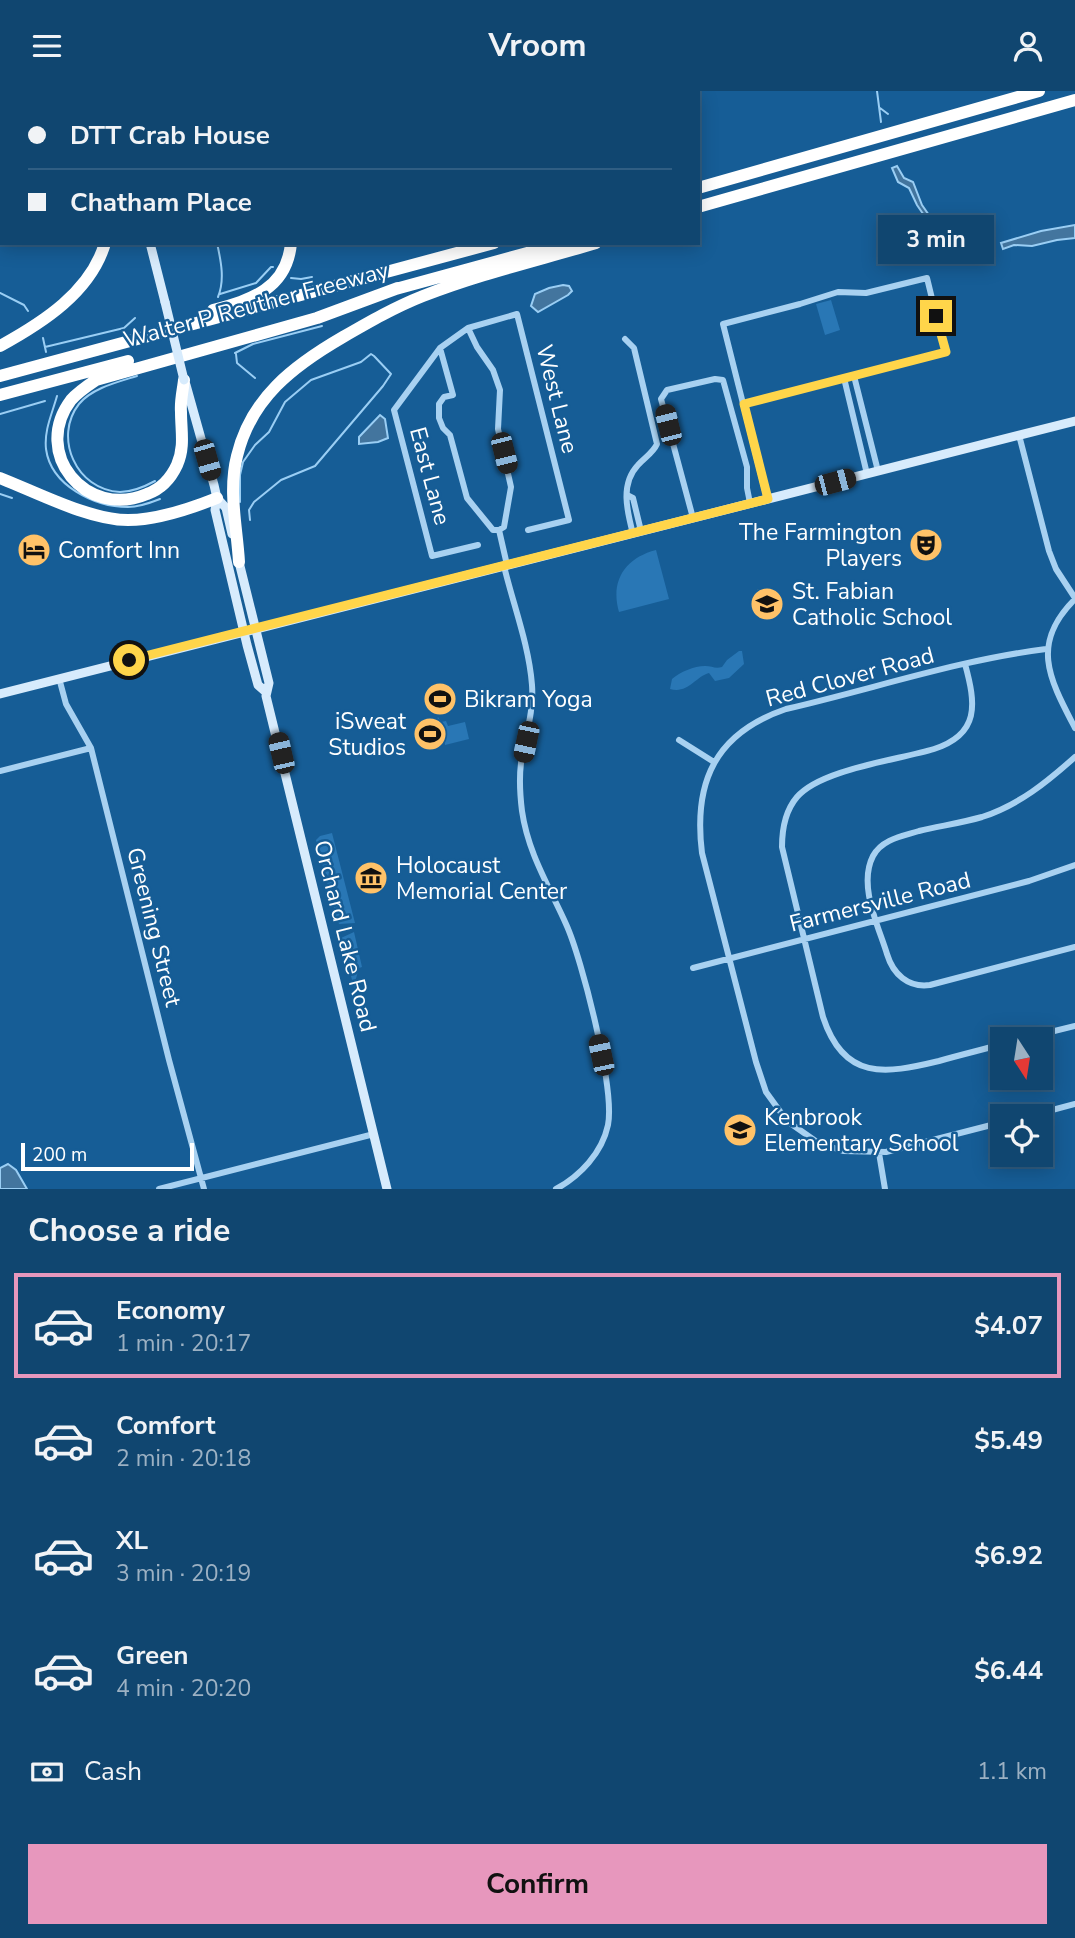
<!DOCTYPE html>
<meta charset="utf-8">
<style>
:root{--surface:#104670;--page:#1e5078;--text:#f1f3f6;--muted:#9cb1c3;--line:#305e83;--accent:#e797bd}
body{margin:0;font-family:"Nunito Sans",sans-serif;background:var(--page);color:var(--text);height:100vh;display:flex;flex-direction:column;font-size:26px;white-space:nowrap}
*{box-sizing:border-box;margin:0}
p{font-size:23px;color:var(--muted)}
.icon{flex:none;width:38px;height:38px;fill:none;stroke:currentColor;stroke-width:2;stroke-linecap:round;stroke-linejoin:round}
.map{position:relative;height:1098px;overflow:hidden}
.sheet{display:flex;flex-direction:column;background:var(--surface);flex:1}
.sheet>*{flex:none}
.banner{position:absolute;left:0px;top:0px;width:700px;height:154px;box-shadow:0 4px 18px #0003,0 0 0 2px var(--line);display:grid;align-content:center;height:154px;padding:0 28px;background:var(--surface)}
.needle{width:46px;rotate:168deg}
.controls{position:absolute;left:990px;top:936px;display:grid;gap:14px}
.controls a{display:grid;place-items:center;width:63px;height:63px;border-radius:0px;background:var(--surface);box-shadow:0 4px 18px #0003,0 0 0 2px var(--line);font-size:35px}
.scale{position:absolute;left:21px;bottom:18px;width:173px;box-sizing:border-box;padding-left:7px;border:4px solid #fff;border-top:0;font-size:19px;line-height:24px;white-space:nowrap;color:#fff;-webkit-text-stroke:5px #165d96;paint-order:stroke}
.end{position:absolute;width:32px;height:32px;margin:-16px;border:9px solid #ffd54a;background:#111;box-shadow:0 0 0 4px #111}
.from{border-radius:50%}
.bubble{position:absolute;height:49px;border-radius:0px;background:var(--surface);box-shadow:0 4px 18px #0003,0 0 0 2px var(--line);font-size:23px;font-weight:700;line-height:49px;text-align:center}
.car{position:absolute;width:21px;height:42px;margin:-21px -10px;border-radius:9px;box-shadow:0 0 5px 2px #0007;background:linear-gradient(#222 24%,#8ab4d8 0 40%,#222 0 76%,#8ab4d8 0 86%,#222 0)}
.banner b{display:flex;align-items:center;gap:24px;height:66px;font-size:26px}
.banner b+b{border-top:2px solid var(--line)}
.banner i{width:18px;height:18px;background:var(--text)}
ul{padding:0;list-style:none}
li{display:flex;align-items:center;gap:21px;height:105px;margin:0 14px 10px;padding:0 14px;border:4px solid transparent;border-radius:0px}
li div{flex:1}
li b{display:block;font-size:26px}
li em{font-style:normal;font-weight:700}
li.active{border-color:var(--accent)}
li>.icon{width:63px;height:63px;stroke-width:1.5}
h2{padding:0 28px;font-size:32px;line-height:84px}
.pay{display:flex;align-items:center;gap:18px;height:77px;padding:0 28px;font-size:26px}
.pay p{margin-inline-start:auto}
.primary-button{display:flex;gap:14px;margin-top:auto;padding:14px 28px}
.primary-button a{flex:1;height:80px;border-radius:0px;background:var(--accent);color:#111;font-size:28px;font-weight:700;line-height:80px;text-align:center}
header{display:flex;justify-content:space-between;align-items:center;height:91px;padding:0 28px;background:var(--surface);font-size:32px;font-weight:700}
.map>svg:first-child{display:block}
.green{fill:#2977b5}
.water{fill:#43759e;stroke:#9acef4;stroke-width:2}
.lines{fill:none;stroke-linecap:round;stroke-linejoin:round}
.stream{stroke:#9acef4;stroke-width:2}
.street{stroke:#a8d1f1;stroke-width:6}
.secondary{stroke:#d7ebfc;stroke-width:9}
.highway{stroke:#fff;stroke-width:12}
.secondary-bridge{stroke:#d7ebfc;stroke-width:9}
.route{stroke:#ffd54a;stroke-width:9}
.labels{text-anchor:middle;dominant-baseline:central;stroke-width:5;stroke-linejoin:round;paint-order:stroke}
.street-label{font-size:23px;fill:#fff;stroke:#165d96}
.poi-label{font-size:23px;fill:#fff;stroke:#165d96;text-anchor:start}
</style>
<header><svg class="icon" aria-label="menu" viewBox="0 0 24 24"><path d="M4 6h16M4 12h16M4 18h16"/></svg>Vroom<svg class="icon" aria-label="person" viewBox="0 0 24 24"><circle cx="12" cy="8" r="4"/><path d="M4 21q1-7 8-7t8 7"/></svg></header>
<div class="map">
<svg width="1075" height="1098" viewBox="0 0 1075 1098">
<rect width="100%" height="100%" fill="#165d96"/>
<path class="green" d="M831,209L840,239L825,244L816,213Z
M656,459L669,508L619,521C610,490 625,467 656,459Z
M739,560H742L744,573L729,587L715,590L709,582C695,586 688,603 670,598L672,588C680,581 694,575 705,575C712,575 715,578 722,576L727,569Z
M438,626L441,631L446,630L448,635L465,631L469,648L445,654L442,642L438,643L437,638L432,639L431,632L436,631Z
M332,742L355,832L339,833L336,825L316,749L320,745Z
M354,841L362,876L359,877L355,891L359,907L357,908L341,847Z"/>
<path class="water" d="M897,75L904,87L913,91L922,114L956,163L965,164L989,156L991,162C977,166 965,174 952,165L917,114L909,97L898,91L892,77Z
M1075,134V147L1057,149L1032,155L1014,154L1003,158L1001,152L1041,140Z
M563,194L569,195L572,200L568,204L538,221L531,215L535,203L549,197Z
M380,324L385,328L388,347L378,351L359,353V346Z
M8,1073L16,1079L27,1098H0V1077Z"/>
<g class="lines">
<path class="stream" d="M85,0V2
M877,0L881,31
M161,2V0
M880,17L888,23
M0,82H2
M217,152C221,170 225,189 218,206
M291,187L301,188L312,186
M0,202L24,214L28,220
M220,203L256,192L271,176H273
M43,247L46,261
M45,256L124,237L135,227
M235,262L253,253L322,235
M236,263L237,272L255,287
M137,285C118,291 92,297 79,313C53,346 76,399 120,401C132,401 144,396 155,390
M57,305C52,323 44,339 46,358C51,395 95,416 128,416C139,416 150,412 160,408
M0,323L45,310
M0,403L12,407
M240,411V384L243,371L255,354L269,341L285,311L311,289L361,271L371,263L374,265L391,283L383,295L315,375L281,389L254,411L249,419L250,429"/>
<path class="street" d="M476,0V2
M75,2V0
M0,73H2
M468,237L477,256L493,279L500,299L498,338L511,396L504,436L499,439
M625,248L634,257L657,353C653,362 645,366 638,374C620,393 627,420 633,443
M440,257L453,304L444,306L439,313V327L443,337L450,344L467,407L493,439H499
M854,285L878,380
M844,287L867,383
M744,313L945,261L927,187L866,202L838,201L800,213L723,233L767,408
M1019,344L1049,460L1056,478L1075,507
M627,404L633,407L641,440
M693,427L661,308L667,299L715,288L723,289L747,376V397L750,412
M499,439L507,474
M478,454L432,465L394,319L440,257L468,237L517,223L569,429L528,439
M504,475C513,513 529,554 532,594C534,621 525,646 521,672C519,688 520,704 522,720C528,762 549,795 566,833C582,868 615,998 608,1034C602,1062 580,1085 556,1098
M1075,508C1030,553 1049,587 1075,637
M965,573C976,613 980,643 934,658C898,669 821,678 797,706C785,720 782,739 782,756L823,926C844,990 885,983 939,970C960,964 981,959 1003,953
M59,587L66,613L91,657L169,969L204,1098
M679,649L714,671
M1075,666C1047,691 1019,714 982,726C961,732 940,735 919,740C903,745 882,748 873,765C858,794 878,834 887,863C893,883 908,897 930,894L1075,856
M0,680L91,657
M693,877L1029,790L1075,774
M1022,948L1075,935
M1026,1026L1075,1013
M1003,1031L886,1061L843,1060L817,1051L787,1030L766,1001L756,971L702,762C693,690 716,642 786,618C873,598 958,569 1046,558
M879,1062L885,1098
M159,1098L374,1043"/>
<path class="secondary" d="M120,0L121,2
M150,152L165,211
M186,294L214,394L217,407L215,419L247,554L258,594L266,601
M217,407L226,417L232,443
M238,467L269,592L266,605L387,1098
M0,603L1075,330"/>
<path class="highway" d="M105,0V2
M698,97L1039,0
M698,116L1075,9
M392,199L564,152
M213,219C251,209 287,198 291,152
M0,255C42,232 91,201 105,152
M0,285L494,152
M184,289C183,299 180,310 181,321C181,340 185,356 177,374C171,387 161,398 147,403C86,429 31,362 71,309C78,301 87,295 96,289L317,227L398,197
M0,304L128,270
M0,387C36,401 89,429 128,429C155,429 192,417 217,407
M239,471C237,436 228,400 237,365C251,307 293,275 343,246C369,231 395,216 423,205C479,183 539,169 596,152"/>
<path class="secondary-bridge" d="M165,211L184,289"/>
</g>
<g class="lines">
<path class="route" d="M129,569L768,408L744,313L946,261L936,225"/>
</g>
<defs>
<symbol id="theatre-disc" viewBox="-11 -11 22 22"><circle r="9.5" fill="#ffc268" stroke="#165d96"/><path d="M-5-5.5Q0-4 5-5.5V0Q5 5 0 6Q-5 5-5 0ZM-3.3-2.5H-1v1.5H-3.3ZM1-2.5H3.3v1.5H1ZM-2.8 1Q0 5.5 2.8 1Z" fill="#111"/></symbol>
<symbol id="hotel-disc" viewBox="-11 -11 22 22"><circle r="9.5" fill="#ffc268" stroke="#165d96"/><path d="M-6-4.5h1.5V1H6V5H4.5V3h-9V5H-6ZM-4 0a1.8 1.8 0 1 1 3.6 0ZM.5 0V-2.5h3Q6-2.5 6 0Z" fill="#111"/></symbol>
<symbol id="school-disc" viewBox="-11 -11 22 22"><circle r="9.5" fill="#ffc268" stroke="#165d96"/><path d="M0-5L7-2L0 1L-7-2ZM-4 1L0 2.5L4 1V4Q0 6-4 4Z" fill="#111"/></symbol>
<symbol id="stadium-disc" viewBox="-11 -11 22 22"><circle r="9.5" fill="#ffc268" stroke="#165d96"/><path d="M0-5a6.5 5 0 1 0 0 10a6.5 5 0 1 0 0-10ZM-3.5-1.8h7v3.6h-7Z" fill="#111"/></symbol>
<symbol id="museum-disc" viewBox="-11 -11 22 22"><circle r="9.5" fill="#ffc268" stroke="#165d96"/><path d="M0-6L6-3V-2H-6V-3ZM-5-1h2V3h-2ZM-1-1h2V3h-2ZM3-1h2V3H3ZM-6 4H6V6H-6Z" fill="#111"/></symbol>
</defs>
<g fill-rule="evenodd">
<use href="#theatre-disc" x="907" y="435" width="38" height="38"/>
<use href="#hotel-disc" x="15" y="440" width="38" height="38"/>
<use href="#school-disc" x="748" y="494" width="38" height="38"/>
<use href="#stadium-disc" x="421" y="589" width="38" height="38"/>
<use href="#stadium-disc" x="411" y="624" width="38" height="38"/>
<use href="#museum-disc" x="352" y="768" width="38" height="38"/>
<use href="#school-disc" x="721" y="1020" width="38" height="38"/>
</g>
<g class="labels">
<g class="street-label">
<text transform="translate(256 214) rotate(-15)">Walter P Reuther Freeway</text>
<text transform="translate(557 308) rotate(76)">West Lane</text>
<text transform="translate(430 385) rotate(75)">East Lane</text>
<text transform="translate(850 586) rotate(-15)">Red Clover Road</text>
<text transform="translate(880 811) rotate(-14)">Farmersville Road</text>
<text transform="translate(154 836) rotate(76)">Greening Street</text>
<text transform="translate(345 845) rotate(76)">Orchard Lake Road</text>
</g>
<g class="poi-label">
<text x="902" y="441" text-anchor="end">The Farmington<tspan x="902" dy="26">Players</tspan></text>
<text x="58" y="459">Comfort Inn</text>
<text x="792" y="500">St. Fabian<tspan x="792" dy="26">Catholic School</tspan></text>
<text x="464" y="608">Bikram Yoga</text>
<text x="406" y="630" text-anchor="end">iSweat<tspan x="406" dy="26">Studios</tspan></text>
<text x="396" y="774">Holocaust<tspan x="396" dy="26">Memorial Center</tspan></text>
<text x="764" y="1026">Kenbrook<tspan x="764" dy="26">Elementary School</tspan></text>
</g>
</g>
</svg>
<div class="controls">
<a><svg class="needle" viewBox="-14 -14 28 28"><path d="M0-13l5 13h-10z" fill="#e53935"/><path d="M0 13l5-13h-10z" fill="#9cb1c3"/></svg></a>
<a><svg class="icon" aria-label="locate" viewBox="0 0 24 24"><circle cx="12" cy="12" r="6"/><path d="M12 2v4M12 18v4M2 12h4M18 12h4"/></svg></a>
</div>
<div class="scale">200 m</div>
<i class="end from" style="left:129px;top:569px"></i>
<i class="end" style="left:936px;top:225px"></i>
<div class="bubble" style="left:878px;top:124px;width:116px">3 min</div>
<i class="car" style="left:668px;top:334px;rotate:346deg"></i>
<i class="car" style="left:504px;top:362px;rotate:166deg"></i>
<i class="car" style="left:207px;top:369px;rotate:164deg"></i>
<i class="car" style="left:835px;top:391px;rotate:75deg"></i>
<i class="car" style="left:526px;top:651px;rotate:192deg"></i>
<i class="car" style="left:281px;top:662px;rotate:347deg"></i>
<i class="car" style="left:601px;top:964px;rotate:348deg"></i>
<div class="banner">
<b><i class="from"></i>DTT Crab House</b>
<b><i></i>Chatham Place</b>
</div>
</div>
<section class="sheet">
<h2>Choose a ride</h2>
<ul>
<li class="active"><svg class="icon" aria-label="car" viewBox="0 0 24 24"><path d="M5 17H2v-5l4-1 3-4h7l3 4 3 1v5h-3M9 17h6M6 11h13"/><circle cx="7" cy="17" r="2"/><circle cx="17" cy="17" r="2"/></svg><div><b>Economy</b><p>1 min · 20:17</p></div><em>$4.07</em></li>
<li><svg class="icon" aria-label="car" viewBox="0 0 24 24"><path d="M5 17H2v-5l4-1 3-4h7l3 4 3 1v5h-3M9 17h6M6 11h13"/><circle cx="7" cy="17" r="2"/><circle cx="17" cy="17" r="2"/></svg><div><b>Comfort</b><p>2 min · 20:18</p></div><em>$5.49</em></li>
<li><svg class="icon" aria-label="car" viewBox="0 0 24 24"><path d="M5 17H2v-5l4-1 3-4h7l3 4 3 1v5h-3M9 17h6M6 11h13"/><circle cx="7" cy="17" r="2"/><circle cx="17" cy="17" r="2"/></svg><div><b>XL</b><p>3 min · 20:19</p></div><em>$6.92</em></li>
<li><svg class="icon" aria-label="car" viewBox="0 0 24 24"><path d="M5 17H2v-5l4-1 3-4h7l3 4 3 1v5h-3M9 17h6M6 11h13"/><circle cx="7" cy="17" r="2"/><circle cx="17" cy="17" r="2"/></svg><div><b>Green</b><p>4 min · 20:20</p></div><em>$6.44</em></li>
</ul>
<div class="pay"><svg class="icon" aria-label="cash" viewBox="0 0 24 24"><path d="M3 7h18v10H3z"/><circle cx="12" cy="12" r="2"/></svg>Cash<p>1.1 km</p></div>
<div class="primary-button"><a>Confirm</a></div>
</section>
